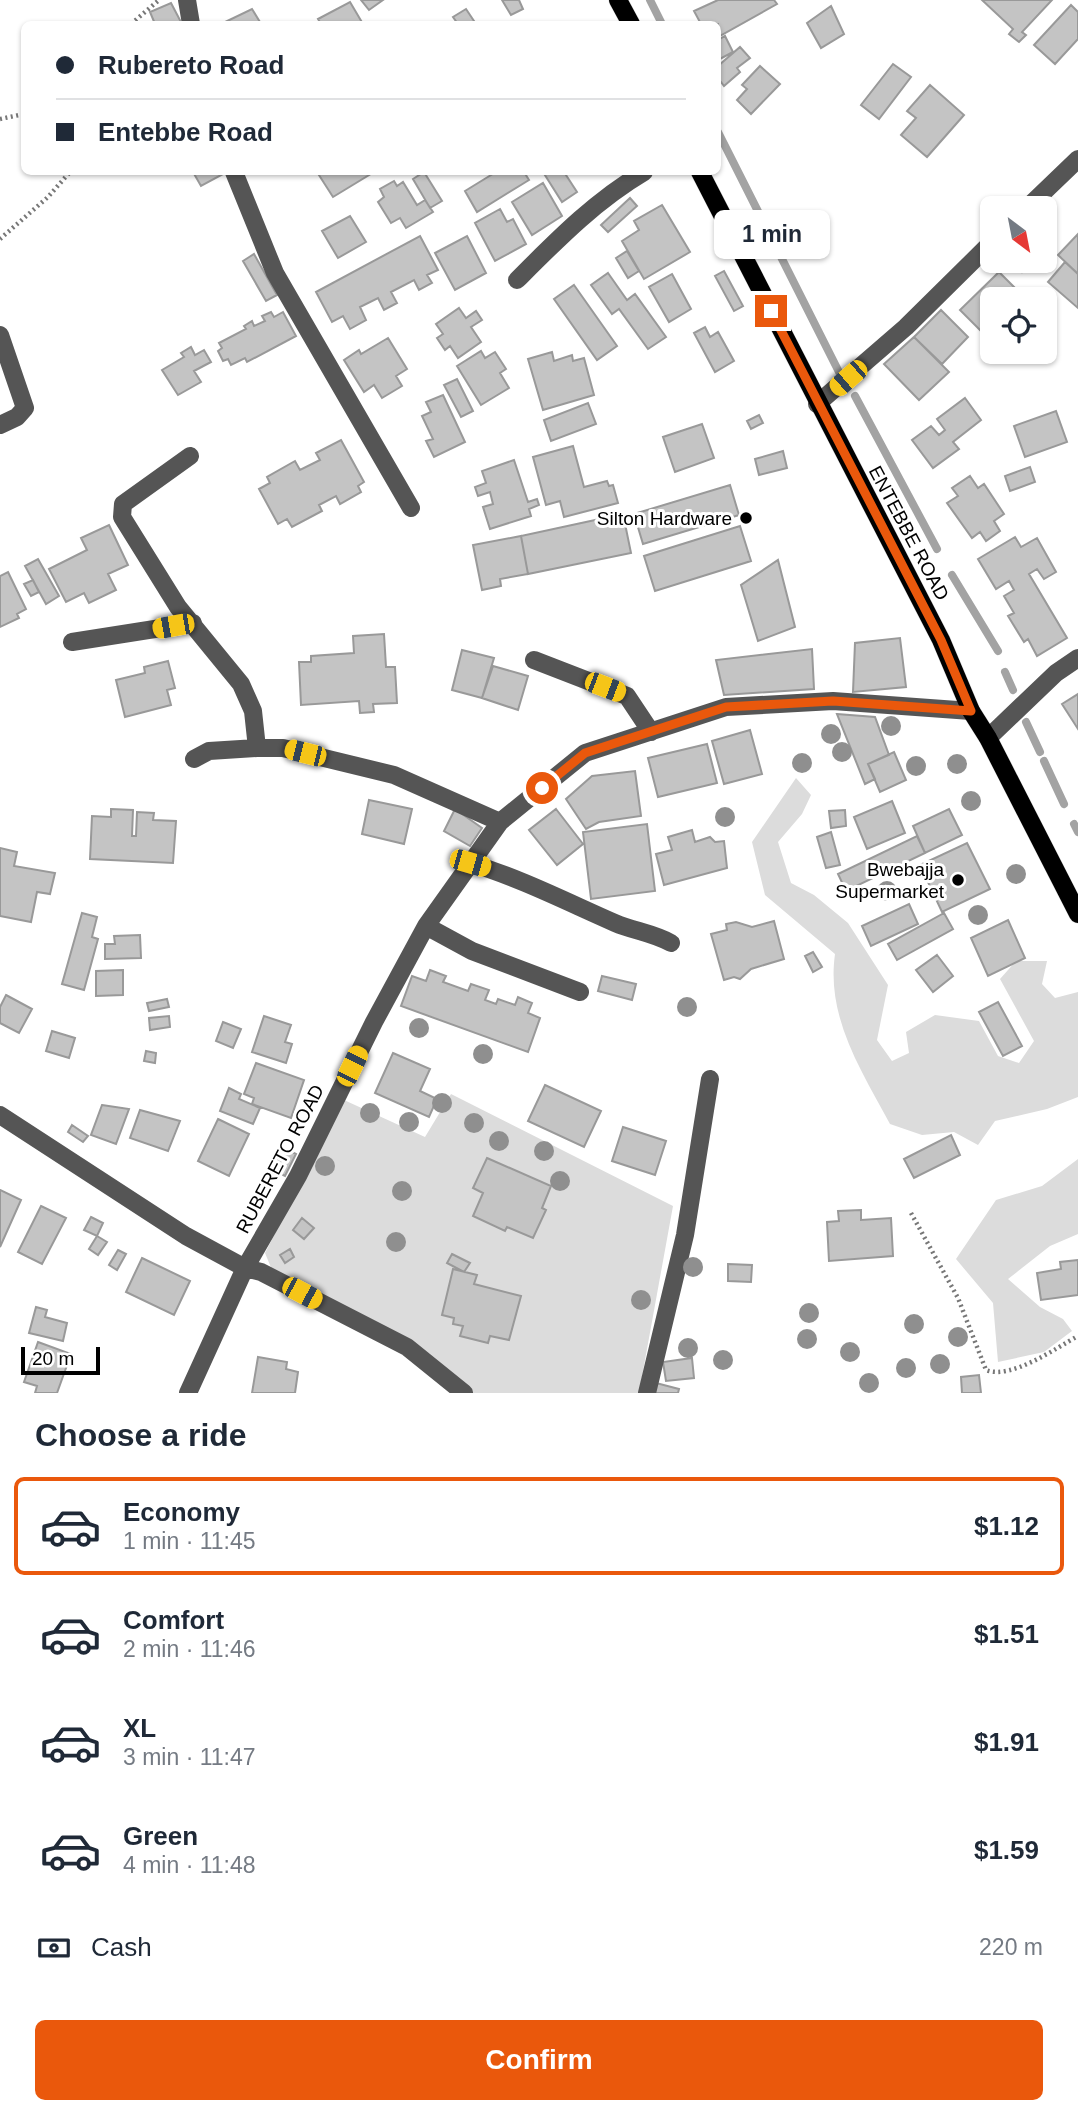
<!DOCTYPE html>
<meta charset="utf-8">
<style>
:root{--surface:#fff;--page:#f2f2f3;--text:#1f2937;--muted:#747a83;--line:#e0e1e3;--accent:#ea580c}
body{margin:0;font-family:Helvetica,sans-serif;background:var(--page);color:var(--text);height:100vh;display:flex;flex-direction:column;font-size:26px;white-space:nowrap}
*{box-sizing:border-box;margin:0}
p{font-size:23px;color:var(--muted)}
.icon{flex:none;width:38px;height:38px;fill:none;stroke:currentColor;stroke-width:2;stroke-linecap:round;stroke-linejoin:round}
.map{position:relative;height:1393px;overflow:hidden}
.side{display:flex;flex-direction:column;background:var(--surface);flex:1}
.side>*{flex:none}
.hud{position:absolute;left:21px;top:21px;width:700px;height:154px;border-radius:10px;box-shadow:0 2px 5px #0004;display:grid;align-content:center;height:154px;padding:0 35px;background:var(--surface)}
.needle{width:46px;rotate:148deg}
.buttons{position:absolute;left:980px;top:196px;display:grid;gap:14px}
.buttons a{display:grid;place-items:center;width:77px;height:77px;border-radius:10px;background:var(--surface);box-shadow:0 2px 5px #0004;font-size:35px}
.scale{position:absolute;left:21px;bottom:18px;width:79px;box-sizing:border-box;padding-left:7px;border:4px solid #000;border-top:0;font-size:19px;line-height:24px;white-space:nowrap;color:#000;-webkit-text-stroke:5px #fff;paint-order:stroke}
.end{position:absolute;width:32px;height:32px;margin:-16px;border:9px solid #ea580c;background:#fff;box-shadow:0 0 0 4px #fff}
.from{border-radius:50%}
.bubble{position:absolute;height:49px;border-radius:10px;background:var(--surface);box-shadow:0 2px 5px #0004;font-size:23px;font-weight:700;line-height:49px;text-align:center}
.car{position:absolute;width:21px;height:42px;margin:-21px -10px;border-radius:9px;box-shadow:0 0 5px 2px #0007;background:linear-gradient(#f5c518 24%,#345 0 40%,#f5c518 0 76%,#345 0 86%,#f5c518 0)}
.hud b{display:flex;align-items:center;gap:24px;height:66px;font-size:26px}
.hud b+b{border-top:2px solid var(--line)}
.hud i{width:18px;height:18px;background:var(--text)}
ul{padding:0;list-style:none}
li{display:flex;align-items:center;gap:21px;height:98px;margin:0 14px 10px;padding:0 21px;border:4px solid transparent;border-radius:10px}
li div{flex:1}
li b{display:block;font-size:26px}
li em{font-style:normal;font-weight:700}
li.active{border-color:var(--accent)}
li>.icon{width:63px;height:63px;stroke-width:1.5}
h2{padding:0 35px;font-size:32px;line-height:84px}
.pay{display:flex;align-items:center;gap:18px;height:77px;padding:0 35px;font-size:26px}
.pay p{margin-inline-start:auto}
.cta{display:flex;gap:14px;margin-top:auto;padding:14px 35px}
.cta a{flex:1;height:80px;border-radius:10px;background:var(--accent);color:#fff;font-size:28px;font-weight:700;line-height:80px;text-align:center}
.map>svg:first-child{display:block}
.green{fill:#dcdcdc}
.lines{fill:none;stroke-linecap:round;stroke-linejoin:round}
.stream{stroke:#a3a3a3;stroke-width:8}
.building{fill:#c4c4c4;stroke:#999;stroke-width:2}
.major-casing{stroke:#dbdbdb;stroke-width:19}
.path{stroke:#777;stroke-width:4.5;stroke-dasharray:2 3.5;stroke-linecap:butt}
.minor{stroke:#555;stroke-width:18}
.major{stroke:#000;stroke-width:18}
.tree{fill:#8f8f8f}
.route{stroke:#ea580c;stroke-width:9}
.poi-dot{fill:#000;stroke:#fff;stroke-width:2.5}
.labels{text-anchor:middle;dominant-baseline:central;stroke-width:6;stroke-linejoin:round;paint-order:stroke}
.poi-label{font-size:19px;fill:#000;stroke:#fff;text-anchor:end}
.street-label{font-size:19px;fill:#000;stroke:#fff}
</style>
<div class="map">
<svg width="1078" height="1393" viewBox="0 0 1078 1393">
<rect width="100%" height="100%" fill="#fff"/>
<path class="green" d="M796,778L811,795L802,814L778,842L791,883L814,895L848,923L888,985L877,1040L892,1061L909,1053L906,1032L935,1015L979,1021L998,1056L1019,1063L1034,1041L1000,979L1016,961H1047L1042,984L1055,998L1078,992V1097L1047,1109L995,1121L978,1145L954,1132L922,1135L890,1124C861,1070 826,1017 835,954L765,895L752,842Z
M451,1094L673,1206L639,1393H470L272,1270L265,1253L344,1100L425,1137Z
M1078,1159V1234L1050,1246L1008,1279L1040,1307L1063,1319L1072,1331L1044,1352L998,1362L993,1303L956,1259L996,1200L1042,1186Z"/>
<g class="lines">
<path class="stream" d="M650,0L662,24
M718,132L840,374
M855,396L937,549
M952,575L998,651
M1005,672L1013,690
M1026,722L1040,752
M1044,761L1064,804
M1074,824L1078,832"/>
</g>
<path class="building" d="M361,0H383L369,10Z
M502,0H519L523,9L511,15Z
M718,0H774L777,4L718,37V24H701L694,11Z
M982,0H1052L1022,32L1026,35L1019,42L1009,34L1013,29Z
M350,2L363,24H321L318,19Z
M171,3L182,24H155L150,12Z
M1071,5L1078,12V39L1055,64L1034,45Z
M831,6L844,34L821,48L807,23Z
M252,9L260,22L256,24H221Z
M466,9L476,24H458L453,17Z
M725,36L733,52L718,60V40Z
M740,47L750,58L737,68L740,72L724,86L718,78V66Z
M893,64L911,77L879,119L861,105Z
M760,66L780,84L751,114L737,100L747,89L742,85Z
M930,85L964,115L927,157L901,135L916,118L907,111Z
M193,172H224L225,173L201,186Z
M317,172H374L333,197Z
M424,172L442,201L430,208L413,179Z
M496,172H524L529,180L477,212L465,191Z
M543,172H564L577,192L562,202Z
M394,181L397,186L403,182L417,205L425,200L433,212L406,228L400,218L391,223L378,202L384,197L380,189Z
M543,183L562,216L532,235L512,202Z
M630,198L637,206L608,232L601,225Z
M662,205L690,252L644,279L622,241L639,230L634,221Z
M500,209L507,222L513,219L526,244L495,261L475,223Z
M350,216L366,242L338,258L322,231Z
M1078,234V274L1058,255Z
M420,236L438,270L427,275L432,283L419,290L414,280L391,292L397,303L384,310L378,298L360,307L366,320L350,329L343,316L332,322L316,292Z
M467,236L486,273L455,290L435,253Z
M627,251L639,271L628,278L616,258Z
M254,254L277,295L266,301L243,261Z
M1011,261H1034L1022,272Z
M1065,262L1078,274V308L1048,282Z
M724,271L743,306L734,311L715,276Z
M999,272L1026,299H992V342L960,310Z
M608,273L627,300L635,294L666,337L648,349L619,309L612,314L591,285Z
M672,274L691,309L669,322L649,287Z
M574,285L617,346L597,360L554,299Z
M459,308L466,318L476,311L482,320L471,327L481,342L458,358L450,346L445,350L437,338L443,334L436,324Z
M941,310L968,337L942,364L914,337Z
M271,312L274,317L283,312L296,336L247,362L245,358L231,365L228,359L223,361L218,351L222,348L219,343L246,329L244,326L252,321L254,326L265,321L262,316Z
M705,327L710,337L718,332L734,361L715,372L694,333Z
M914,337L949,372L919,400L884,364Z
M388,338L407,369L396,376L402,386L382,398L374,385L364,392L344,360L359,350L361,354Z
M191,347L195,355L204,350L211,362L194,371L201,382L178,395L162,370L184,357L181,353Z
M481,351L485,358L495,352L506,369L500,373L509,388L481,405L457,366Z
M552,352L554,361L572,355L573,361L584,358L594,395L543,410L528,359Z
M457,379L473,411L461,417L444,385Z
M443,395L465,442L434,457L426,441L433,439L422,416L431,412L426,402Z
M965,398L981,420L953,442L959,449L933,468L912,440L931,426L939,435L945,430L937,419Z
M588,403L596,424L551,441L544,420Z
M1056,411L1067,442L1025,457L1014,426Z
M759,415L763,423L751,429L747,421Z
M702,424L714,458L675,472L663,437Z
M341,440L364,482L358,486L361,492L340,504L336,496L319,505L322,511L292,527L287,519L278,524L259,489L270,483L267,477L295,461L300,470L320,460L316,453Z
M573,446L584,487L607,481L609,486L613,485L618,503L564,517L560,501L546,505L533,457Z
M783,451L787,468L759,475L755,459Z
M514,460L528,502L537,499L539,505L529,509L531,516L490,529L483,507L493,504L490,492L478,496L475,487L486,483L482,471Z
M1030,467L1035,482L1010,491L1005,476Z
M970,476L978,488L984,484L1004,514L994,521L1000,531L986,541L980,532L972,538L947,503L958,496L952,488Z
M730,485L739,515L643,544L634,514Z
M623,514L631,553L528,574L521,536Z
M109,525L128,565L108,574L116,590L89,603L84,593L66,602L49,569L87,550L81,538Z
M740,526L751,561L655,591L644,556Z
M521,536L528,574L500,579L501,586L482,590L473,545Z
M1015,537L1021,547L1037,538L1056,572L1044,579L1037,569L1029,574L1067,638L1037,656L1028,639L1024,642L1008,616L1014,613L1004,596L1014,590L1009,581L996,589L978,559Z
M38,559L59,596L46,604L25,566Z
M778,560L795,627L758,641L741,585Z
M8,572L26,609L17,614L19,618L0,627V576Z
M33,580L39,592L31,596L24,584Z
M384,634L386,667H395L397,703L373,704L374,712L360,713L359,701L301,705L299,662H311V656L354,653L353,636Z
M900,638L906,687L853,692L855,643Z
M812,649L814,689L724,695L716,660Z
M462,650L494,658L482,698L452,690Z
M168,661L175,688L167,690L171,705L125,717L116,680L145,673L144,667Z
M493,666L528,676L518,710L482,698Z
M1078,694V729L1062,704Z
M837,714L875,717L889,755L868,764L875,779L865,784Z
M750,730L762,774L724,784L712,741Z
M707,744L717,783L658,797L648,758Z
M894,752L906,780L880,792L868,764Z
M635,771L641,816L599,822L586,829L566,799L592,776Z
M369,800L412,809L404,844L362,834Z
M892,801L905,833L867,849L854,817Z
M111,809L133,810L132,836H136L137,812L154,813L153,820L176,821L173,863L90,859L92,816L111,817Z
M455,809L482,828L470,846L444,831Z
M556,809L583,844L557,865L529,830Z
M949,809L962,835L925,853L913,826Z
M845,810L846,826L831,828L829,811Z
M647,824L655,891L591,899L583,832Z
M692,830L695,842L710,837L715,842L724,841L727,868L664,885L656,854L672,850L668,837Z
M831,832L840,865L826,868L817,837Z
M917,836L925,853L846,891L838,874Z
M967,843L990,889L942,912L920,865Z
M0,848L17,852L14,866L55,873L50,894L37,892L31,922L0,916Z
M909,904L918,924L871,946L862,926Z
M82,913L97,917L92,937L98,939L84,990L62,984Z
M944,913L953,929L897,960L888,944Z
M1008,920L1025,958L988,976L971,938Z
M774,921L784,959L751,969L740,979L734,977L724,980L711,934L727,930L726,924L736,922L752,927Z
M140,935L141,958L105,959V944H115L114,936Z
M813,952L822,967L813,972L805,956Z
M937,955L953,976L933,992L916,970Z
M123,970V995L96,996V971Z
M430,970L446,976L443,982L468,991L471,984L489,990L485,1000L496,1004L498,999L515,1005L518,997L532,1003L528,1013L540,1018L528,1052L401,1006L412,976L426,981Z
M602,976L636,984L632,1000L598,991Z
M6,995L32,1009L19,1033L0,1023V1007Z
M167,999L169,1007L149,1011L147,1003Z
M998,1002L1022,1046L1003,1056L979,1012Z
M169,1016L170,1027L150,1030L149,1018Z
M264,1016L291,1025L285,1042L292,1044L286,1063L252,1052Z
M223,1022L241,1029L233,1048L216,1041Z
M52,1031L75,1038L69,1058L46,1051Z
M146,1051L156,1053L155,1063L144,1061Z
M393,1053L430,1069L420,1091L437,1099L429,1117L375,1093Z
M256,1063L304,1080L291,1118L252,1104L254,1098L244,1094Z
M545,1085L601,1111L584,1147L528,1121Z
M229,1088L241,1094L239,1099L260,1108L253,1124L220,1111Z
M102,1105L129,1109L116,1144L91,1135Z
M140,1110L180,1121L168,1151L130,1138Z
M218,1119L249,1134L229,1176L198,1161Z
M72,1125L88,1136L83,1142L68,1132Z
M623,1127L666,1141L655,1175L612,1161Z
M951,1135L960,1155L914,1178L904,1159Z
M282,1147L296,1154L285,1176L270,1169Z
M487,1158L551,1186L542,1208L546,1210L533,1238L507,1227L505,1231L473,1216L483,1193L473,1188Z
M0,1190L21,1200L0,1247Z
M41,1206L66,1218L42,1264L18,1252Z
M861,1210V1220L891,1218L893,1256L829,1261L827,1222L839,1221L838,1211Z
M91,1217L103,1223L97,1236L84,1230Z
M302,1218L314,1228L304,1239L293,1230Z
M97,1236L107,1242L98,1255L89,1249Z
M290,1249L294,1257L285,1263L280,1255Z
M118,1250L126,1254L117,1270L109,1265Z
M452,1254L470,1263L464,1272L447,1263Z
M142,1258L190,1281L174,1315L126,1292Z
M1078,1260V1295L1041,1300L1037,1273L1061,1269L1060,1262Z
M728,1264L752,1265L751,1282L728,1281Z
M453,1269L477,1275L474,1284L521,1296L509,1340L490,1336L488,1343L460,1336L463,1326L453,1324L454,1318L442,1315Z
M36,1307L47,1310L45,1317L67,1323L63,1341L29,1333Z
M38,1342L71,1354L57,1393H35L37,1386L24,1382Z
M258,1357L287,1362L286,1369L298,1372L295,1393H252Z
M692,1358L694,1378L666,1381L663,1362Z
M979,1375L981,1393H962L961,1377Z
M656,1383L679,1389L678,1393H654Z"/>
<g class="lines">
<defs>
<path id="major" d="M618,0L631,24
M700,172L941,640L971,711L988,738L1078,914"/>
</defs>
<use href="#major" class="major-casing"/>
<path class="path" d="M131,24L159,0
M0,119L24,114
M0,239L48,197L70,172
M911,1213L958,1298L986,1370C1011,1380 1056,1348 1078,1336"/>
<path class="minor" d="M187,0L191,24
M234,172L275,273L411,508
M1027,208L1078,159
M517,280C557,240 595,201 644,172
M0,335L25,408L17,417L0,425
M817,404L906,327L992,242
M190,456L123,504L122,517L178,607L241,684L253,711L257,748H283L394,775L500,822
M72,642L193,623
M534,660L627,696L651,732
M988,738L1056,673L1078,658
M194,759L209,751L257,748
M470,863C520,878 567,902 615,923C634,931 653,933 671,943
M426,926L472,951L580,992
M0,1115L186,1236L245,1268L298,1176L374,1022L426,926L500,822L585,753L726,707L833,701L971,711
M188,1393L245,1268L261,1272L407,1347L464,1393
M647,1393L685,1235L710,1079"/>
<use href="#major" class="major"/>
</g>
<g class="tree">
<circle cx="891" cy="726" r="10"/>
<circle cx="831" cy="734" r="10"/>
<circle cx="842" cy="752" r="10"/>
<circle cx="802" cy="763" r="10"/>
<circle cx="957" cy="764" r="10"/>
<circle cx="916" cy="766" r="10"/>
<circle cx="971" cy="801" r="10"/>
<circle cx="725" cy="817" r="10"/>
<circle cx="1016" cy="874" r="10"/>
<circle cx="887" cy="891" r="10"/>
<circle cx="978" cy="915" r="10"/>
<circle cx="687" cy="1007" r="10"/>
<circle cx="419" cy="1028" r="10"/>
<circle cx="483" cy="1054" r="10"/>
<circle cx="442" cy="1103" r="10"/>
<circle cx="370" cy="1113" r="10"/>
<circle cx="409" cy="1122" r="10"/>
<circle cx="474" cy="1123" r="10"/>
<circle cx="499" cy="1141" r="10"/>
<circle cx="544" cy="1151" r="10"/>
<circle cx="325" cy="1166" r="10"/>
<circle cx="560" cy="1181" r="10"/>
<circle cx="402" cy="1191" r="10"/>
<circle cx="396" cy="1242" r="10"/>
<circle cx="693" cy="1267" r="10"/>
<circle cx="641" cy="1300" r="10"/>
<circle cx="809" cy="1313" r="10"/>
<circle cx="914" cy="1324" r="10"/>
<circle cx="958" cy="1337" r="10"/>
<circle cx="807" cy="1339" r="10"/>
<circle cx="688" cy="1348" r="10"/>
<circle cx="850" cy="1352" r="10"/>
<circle cx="723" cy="1360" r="10"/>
<circle cx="940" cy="1364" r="10"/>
<circle cx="906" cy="1368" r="10"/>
<circle cx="869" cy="1383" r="10"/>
</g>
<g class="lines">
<path class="route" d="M542,788L585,753L726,707L833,701L971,711L941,640L771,311"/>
</g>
<g class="poi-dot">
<circle cx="746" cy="518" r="7"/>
<circle cx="958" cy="880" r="7"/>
</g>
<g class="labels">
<g class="poi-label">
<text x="732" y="518">Silton Hardware</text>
<text x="944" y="869">Bwebajja<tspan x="944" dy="22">Supermarket</tspan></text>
</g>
<g class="street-label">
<text transform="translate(909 533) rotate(62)">ENTEBBE ROAD</text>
<text transform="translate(280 1159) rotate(-62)">RUBERETO ROAD</text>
</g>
</g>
</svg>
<div class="buttons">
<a><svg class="needle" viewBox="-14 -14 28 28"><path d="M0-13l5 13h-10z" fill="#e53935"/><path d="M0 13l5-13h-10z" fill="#747a83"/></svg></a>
<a><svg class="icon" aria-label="locate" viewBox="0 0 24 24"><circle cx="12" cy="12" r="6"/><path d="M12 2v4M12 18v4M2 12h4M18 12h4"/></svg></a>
</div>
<div class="scale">20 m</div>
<i class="end from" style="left:542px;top:788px"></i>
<i class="end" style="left:771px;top:311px"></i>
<div class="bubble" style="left:714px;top:210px;width:116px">1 min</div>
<i class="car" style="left:848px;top:378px;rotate:229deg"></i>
<i class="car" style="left:173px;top:626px;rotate:260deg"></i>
<i class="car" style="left:605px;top:687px;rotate:111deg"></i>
<i class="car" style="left:305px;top:753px;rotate:284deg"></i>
<i class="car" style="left:470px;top:863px;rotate:106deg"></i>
<i class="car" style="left:352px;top:1066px;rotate:26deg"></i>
<i class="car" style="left:302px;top:1293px;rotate:118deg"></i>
<div class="hud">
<b><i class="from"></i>Rubereto Road</b>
<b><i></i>Entebbe Road</b>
</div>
</div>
<section class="side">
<h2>Choose a ride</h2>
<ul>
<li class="active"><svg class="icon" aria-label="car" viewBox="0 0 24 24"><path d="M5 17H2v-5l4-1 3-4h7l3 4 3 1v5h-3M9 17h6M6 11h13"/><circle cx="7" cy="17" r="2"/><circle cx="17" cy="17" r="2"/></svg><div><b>Economy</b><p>1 min · 11:45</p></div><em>$1.12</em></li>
<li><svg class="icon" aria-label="car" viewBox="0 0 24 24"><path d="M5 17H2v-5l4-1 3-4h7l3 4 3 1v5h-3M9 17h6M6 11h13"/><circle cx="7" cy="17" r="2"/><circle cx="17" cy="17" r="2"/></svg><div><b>Comfort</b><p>2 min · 11:46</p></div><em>$1.51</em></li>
<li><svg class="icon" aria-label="car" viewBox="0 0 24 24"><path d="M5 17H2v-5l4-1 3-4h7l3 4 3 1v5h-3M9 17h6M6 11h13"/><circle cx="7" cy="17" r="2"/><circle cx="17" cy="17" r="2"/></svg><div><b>XL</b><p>3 min · 11:47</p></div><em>$1.91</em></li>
<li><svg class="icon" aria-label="car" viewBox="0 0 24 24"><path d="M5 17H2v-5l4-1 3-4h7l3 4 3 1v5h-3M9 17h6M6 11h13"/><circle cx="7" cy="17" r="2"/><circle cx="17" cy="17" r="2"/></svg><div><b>Green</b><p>4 min · 11:48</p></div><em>$1.59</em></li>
</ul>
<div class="pay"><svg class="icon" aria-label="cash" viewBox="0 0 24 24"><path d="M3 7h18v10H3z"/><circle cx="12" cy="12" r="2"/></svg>Cash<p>220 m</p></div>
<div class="cta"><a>Confirm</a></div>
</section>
